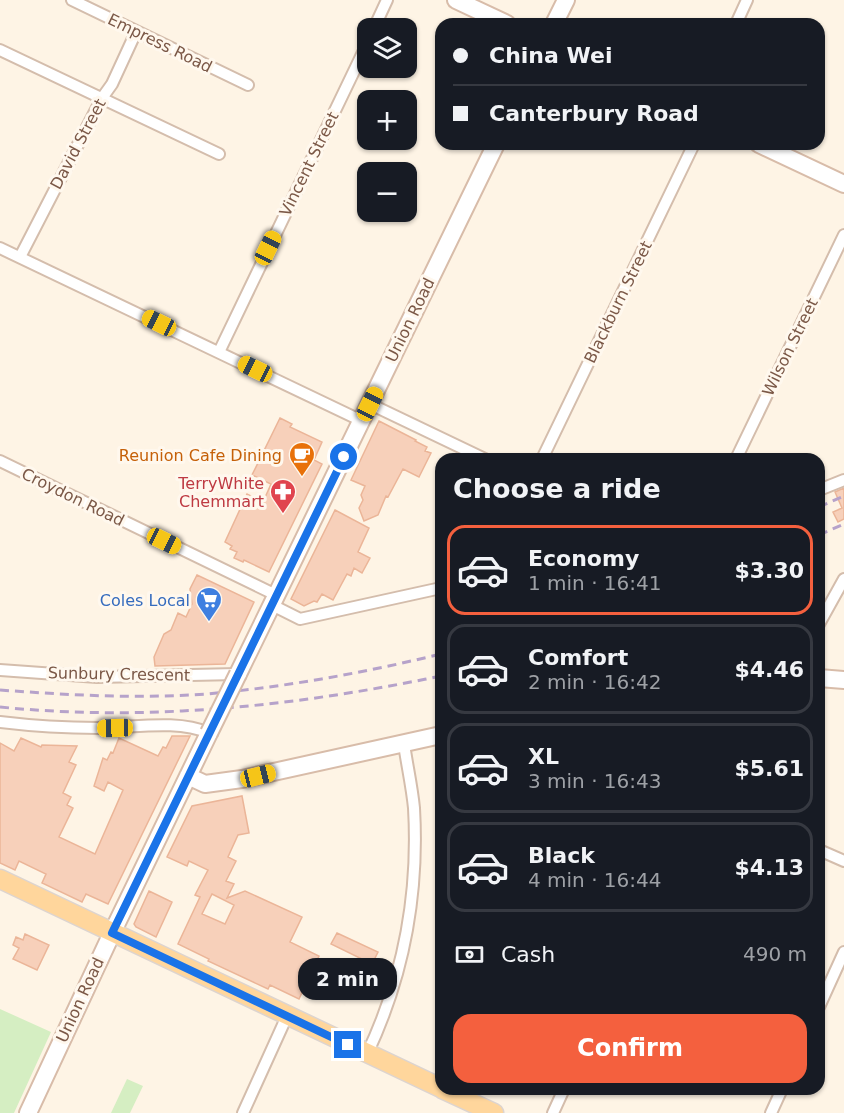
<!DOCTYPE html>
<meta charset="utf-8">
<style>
:root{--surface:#171b24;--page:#20242c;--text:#f1f3f6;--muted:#9ea1a6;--line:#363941;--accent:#f4603e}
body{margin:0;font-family:"DejaVu Sans",sans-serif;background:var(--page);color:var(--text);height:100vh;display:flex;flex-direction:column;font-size:22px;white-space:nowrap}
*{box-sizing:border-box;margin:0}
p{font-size:20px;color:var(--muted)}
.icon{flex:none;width:33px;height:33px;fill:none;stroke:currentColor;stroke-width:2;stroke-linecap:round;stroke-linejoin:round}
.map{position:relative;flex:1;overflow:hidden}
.sheet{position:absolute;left:435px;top:453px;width:390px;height:642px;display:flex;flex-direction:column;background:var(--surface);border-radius:18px;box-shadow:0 2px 4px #0004}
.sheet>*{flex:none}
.banner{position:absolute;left:435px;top:18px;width:390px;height:132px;border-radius:18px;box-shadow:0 2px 4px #0004;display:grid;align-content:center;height:132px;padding:0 18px;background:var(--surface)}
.fabs{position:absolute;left:357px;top:18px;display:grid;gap:12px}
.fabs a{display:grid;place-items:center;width:60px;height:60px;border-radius:12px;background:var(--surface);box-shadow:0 2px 4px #0004;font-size:30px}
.end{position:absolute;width:27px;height:27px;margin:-14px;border:8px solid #1a73e8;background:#fff;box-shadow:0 0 0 3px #fff}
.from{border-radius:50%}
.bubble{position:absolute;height:42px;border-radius:18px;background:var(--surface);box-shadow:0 2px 4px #0004;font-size:20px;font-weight:700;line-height:42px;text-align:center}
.car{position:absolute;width:18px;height:36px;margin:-18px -9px;border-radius:8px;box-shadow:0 0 4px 2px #0007;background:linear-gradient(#f5c518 24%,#345 0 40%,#f5c518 0 76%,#345 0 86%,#f5c518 0)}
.banner b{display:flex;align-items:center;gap:21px;height:57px;font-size:22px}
.banner b+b{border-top:2px solid var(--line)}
.banner i{width:15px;height:15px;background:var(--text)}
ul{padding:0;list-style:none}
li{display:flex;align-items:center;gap:18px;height:90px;margin:0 12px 9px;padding:0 6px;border:3px solid var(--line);border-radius:18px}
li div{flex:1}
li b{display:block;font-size:22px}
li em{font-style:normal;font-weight:700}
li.current{border-color:var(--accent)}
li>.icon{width:54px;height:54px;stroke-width:1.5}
h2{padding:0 18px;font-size:27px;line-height:72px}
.pay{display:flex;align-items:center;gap:15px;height:66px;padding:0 18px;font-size:22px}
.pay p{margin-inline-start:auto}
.primary-button{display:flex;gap:12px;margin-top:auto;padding:12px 18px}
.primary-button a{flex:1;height:69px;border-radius:18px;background:var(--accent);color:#fff;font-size:24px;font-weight:700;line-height:69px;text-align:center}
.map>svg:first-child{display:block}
.green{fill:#d5eec2}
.building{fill:#f7d0ba;stroke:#ebb598;stroke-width:1.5;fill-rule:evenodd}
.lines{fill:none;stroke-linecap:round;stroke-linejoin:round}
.street-casing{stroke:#d4bdac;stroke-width:14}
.secondary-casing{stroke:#d8bca9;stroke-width:20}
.primary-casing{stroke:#ddd4cf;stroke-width:21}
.street{stroke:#fff;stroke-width:10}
.secondary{stroke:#fff;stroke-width:16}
.primary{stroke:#ffd69c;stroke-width:18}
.rail{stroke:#b6a2ca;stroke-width:3;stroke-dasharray:9 6;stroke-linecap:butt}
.secondary-bridge-casing{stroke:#d8bca9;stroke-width:20;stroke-linecap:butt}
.secondary-bridge{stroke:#fff;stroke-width:16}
.route{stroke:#1a73e8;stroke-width:8}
.labels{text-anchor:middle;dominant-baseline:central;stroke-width:6;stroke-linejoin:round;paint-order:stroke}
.street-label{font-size:16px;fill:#7b5847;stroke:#fff8ee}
.food-label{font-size:16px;fill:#c56008;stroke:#fff8ee;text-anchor:end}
.health-label{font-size:16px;fill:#be3a42;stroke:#fff8ee;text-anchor:end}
.shop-label{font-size:16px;fill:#366cbe;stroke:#fff8ee;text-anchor:end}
</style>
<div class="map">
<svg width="844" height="1113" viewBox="0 0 844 1113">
<rect width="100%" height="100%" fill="#fef4e5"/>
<path class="green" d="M0,1009L51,1032L14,1113H0Z
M127,1079L143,1086L130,1113H111Z"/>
<path class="building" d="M280,418L292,424L290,427L322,442L314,460L322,464L269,572L244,560L243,562L234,558L237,552L230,549L232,546L225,542L247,494L263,502L271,484L252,475Z
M379,421L416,440L415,441L427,447L425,451L431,453L419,477L403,469L388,497L386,496L378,515L364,521L359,508L363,500L361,495L365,486L351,480Z
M844,488V519L838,522L833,512L842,508L835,492Z
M335,510L369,528L358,552L370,558L362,573L354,568L351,576L347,574L333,600L322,594L317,602L314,601L304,606L291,599Z
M197,575L254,602L225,664L155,666L154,657L164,634L171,630L178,613L186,617L192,604L190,589Z
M172,736H190L108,904L86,894L82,902L42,883L46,874L19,861L15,870L0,863V743L14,751L21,738L41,747L42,745L77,746L69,762L76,765L63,793L71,797L67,805L73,808L59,837L95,854L123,790L108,782L104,791L94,786L103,758L107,760L111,752L113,753L119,738L158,756L163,747L166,748Z
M242,796L249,833L238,835L228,857L236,861L226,881L234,884L227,898L245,891L302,917L290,942L319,956L299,999L270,985L268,989L208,961L209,959L178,944L200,897L195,895L208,870L189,861L187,866L167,857L192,806ZM212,894L234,905L225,924L202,914Z
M149,891L172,902L156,937L136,927L134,924Z
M337,933L378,952L372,964L331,944Z
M25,934L49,945L37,970L13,959L19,948L13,945L16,937L23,940Z"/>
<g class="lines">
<defs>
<path id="street" d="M72,0L248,85
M736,24L747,0
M374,28L387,0
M0,50L219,154
M0,248L362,421
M20,257L102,98L112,84L136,32
M219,352L368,42
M370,404L485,459
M542,459L694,144
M736,459L844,235
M0,461L276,595
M819,490L844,480
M272,605L300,619L441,588
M819,624L844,579
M0,670L97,677L238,674
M0,722C33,726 65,728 98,728C134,728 176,719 209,733
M819,850L844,861
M819,1007L844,952
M367,1054C404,976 419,895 414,808C412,787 407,765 404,744
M243,1113L287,1016
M553,1113L564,1089
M771,1113L782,1089"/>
<path id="secondary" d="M456,0L507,24
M554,24L566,0
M759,144L844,184
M238,674L496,144
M819,678L844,680
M188,776L205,784L242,779L441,735
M28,1113L112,933L209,733"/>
<path id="primary" d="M0,879L441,1088
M442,1089L494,1113"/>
</defs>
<use href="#street" class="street-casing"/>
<use href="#secondary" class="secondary-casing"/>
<use href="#primary" class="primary-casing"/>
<use href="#street" class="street"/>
<use href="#secondary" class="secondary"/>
<use href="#primary" class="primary"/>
<path class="rail" d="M819,507L844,496
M819,535L844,524
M0,690C68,695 137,699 206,694C286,687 363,673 441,654
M0,707C148,722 296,706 441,676"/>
<defs>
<path id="secondary-bridge" d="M209,733L238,674"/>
</defs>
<use href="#secondary-bridge" class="secondary-bridge-casing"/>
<use href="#secondary-bridge" class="secondary-bridge"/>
</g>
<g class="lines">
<path class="route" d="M344,457L112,933L348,1045"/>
</g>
<defs>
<symbol id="cafe-pin" viewBox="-11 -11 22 30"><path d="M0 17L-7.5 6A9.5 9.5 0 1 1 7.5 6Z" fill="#e8710a" stroke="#fff8ee"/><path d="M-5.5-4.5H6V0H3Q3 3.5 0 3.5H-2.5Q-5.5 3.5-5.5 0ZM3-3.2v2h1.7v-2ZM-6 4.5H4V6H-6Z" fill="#fff"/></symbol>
<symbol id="pharmacy-pin" viewBox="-11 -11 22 30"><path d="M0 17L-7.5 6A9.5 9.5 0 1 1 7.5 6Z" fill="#e0444e" stroke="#fff8ee"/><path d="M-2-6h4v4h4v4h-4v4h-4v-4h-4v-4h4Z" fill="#fff"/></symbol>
<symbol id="supermarket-pin" viewBox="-11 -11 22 30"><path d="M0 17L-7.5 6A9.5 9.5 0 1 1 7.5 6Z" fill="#3f7fe0" stroke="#fff8ee"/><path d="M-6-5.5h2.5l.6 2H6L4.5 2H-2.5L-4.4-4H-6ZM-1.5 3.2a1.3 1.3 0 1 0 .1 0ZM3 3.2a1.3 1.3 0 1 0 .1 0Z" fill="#fff"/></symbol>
</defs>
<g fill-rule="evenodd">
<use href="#cafe-pin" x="287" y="440" width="30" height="40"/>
<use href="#pharmacy-pin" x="268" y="477" width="30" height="40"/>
<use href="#supermarket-pin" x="194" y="585" width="30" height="40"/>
</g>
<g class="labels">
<g class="street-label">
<text transform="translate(160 43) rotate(26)">Empress Road</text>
<text transform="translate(78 144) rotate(-62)">David Street</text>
<text transform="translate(309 164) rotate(-64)">Vincent Street</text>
<text transform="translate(618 302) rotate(-64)">Blackburn Street</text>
<text transform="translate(410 320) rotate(-64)">Union Road</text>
<text transform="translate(790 347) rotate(-64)">Wilson Street</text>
<text transform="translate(73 497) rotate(26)">Croydon Road</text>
<text transform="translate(119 674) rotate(1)">Sunbury Crescent</text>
<text transform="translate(80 1000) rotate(-65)">Union Road</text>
</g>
<g class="food-label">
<text x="282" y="455">Reunion Cafe Dining</text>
</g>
<g class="health-label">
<text x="264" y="483">TerryWhite<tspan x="264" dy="18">Chemmart</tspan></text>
</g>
<g class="shop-label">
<text x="190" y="600">Coles Local</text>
</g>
</g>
</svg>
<div class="fabs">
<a><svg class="icon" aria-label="layers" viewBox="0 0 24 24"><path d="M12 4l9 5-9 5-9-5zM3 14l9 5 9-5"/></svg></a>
<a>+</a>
<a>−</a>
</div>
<i class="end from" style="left:344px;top:457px"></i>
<i class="end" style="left:348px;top:1045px"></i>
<div class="bubble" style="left:298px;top:958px;width:99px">2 min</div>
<i class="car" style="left:268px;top:248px;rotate:26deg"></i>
<i class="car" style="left:159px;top:323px;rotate:296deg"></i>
<i class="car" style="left:255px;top:369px;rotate:296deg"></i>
<i class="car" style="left:370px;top:404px;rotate:26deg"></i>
<i class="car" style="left:164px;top:541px;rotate:116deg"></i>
<i class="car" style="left:115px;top:728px;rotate:269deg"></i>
<i class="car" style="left:258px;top:776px;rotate:76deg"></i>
<div class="banner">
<b><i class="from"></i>China Wei</b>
<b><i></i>Canterbury Road</b>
</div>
<section class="sheet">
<h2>Choose a ride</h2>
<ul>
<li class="current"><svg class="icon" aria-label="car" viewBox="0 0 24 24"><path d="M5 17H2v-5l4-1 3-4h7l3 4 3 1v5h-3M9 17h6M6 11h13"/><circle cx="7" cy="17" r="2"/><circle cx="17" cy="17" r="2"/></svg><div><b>Economy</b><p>1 min · 16:41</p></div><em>$3.30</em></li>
<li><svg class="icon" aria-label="car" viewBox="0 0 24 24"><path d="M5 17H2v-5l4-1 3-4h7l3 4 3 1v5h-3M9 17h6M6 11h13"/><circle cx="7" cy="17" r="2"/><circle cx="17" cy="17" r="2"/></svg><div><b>Comfort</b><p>2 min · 16:42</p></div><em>$4.46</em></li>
<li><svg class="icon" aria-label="car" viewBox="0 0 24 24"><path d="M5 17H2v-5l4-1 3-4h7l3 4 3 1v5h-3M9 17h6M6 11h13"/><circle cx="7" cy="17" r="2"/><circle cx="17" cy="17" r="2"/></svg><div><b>XL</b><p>3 min · 16:43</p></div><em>$5.61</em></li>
<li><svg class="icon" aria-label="car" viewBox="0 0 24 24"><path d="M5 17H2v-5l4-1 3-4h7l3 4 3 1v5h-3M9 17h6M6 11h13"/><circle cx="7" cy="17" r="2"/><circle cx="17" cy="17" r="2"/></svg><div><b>Black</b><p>4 min · 16:44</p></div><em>$4.13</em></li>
</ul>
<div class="pay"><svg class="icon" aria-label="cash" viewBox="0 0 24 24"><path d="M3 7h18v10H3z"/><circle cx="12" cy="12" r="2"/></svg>Cash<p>490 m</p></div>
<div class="primary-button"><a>Confirm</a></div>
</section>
</div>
